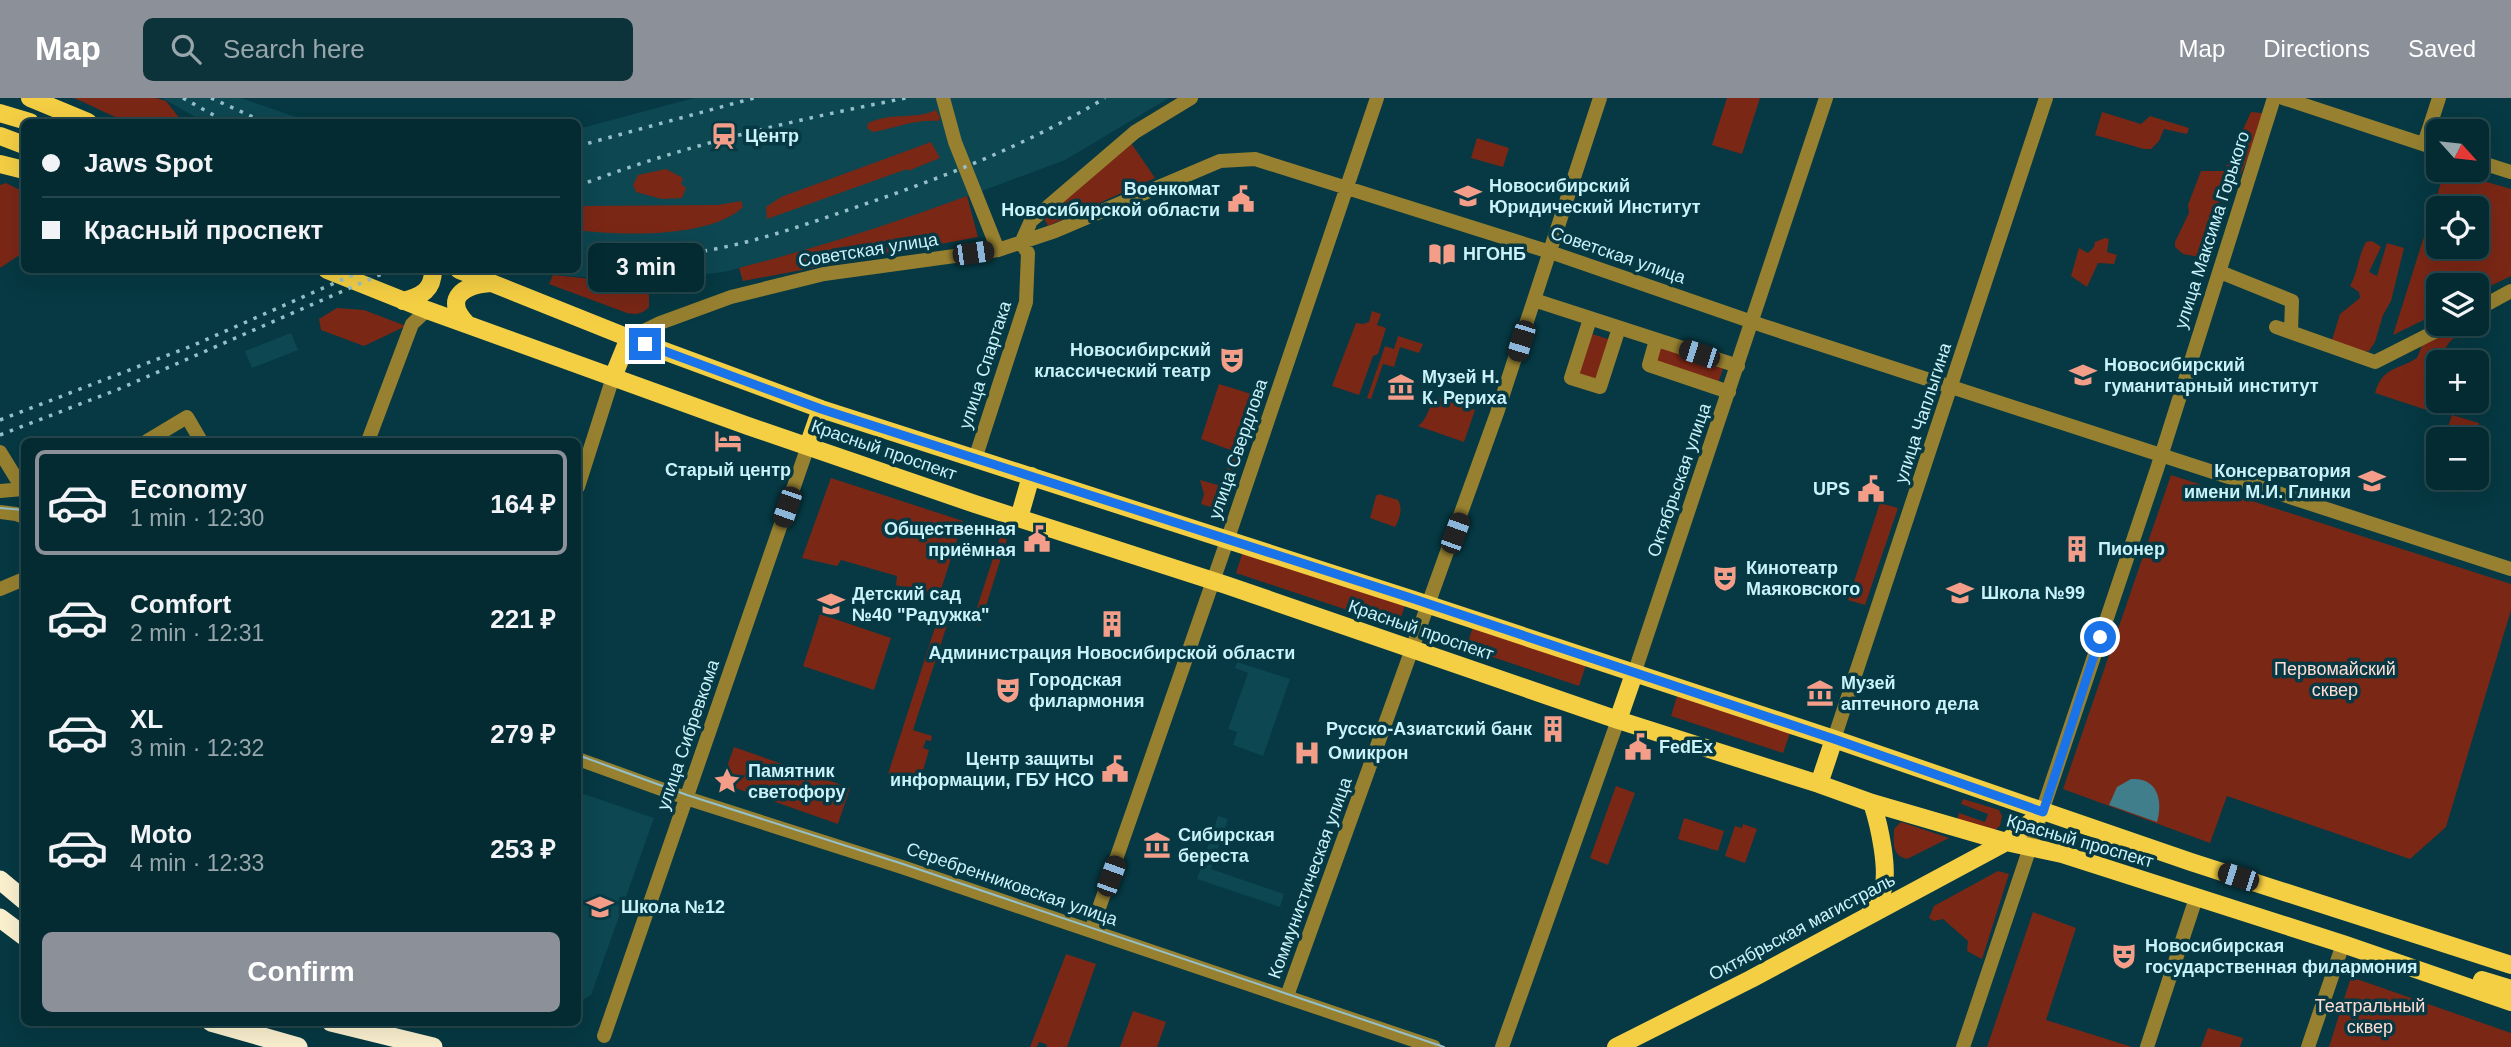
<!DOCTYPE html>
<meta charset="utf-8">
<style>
:root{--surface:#042b32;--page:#0d333a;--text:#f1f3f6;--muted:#97a7ac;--line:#25474d;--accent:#8c9099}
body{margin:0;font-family:Arial,sans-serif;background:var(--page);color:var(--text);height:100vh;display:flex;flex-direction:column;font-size:26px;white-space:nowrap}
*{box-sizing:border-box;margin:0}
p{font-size:23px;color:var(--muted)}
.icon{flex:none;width:38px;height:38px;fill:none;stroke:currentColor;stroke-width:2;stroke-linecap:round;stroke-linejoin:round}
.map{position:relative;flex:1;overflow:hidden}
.panel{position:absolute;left:21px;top:340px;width:560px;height:588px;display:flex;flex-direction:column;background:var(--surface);border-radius:10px;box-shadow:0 7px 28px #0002,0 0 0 2px var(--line)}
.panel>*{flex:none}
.hud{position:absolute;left:21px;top:21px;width:560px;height:154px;border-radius:10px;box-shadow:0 7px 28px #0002,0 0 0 2px var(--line);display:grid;align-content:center;height:154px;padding:0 21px;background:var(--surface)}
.needle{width:46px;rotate:117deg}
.tools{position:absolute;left:2426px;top:21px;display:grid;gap:14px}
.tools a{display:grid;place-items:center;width:63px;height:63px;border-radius:10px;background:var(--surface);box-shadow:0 7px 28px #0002,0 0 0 2px var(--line);font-size:35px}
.end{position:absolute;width:32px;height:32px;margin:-16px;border:9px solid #1a73e8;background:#fff;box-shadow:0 0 0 4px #fff}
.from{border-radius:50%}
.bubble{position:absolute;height:49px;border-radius:10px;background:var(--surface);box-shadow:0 7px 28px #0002,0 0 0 2px var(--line);font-size:23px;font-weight:700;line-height:49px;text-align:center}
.car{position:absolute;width:21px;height:42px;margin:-21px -10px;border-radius:9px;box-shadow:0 0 5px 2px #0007;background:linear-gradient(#222 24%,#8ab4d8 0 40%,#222 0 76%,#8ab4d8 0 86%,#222 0)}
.hud b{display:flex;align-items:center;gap:24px;height:66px;font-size:26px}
.hud b+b{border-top:2px solid var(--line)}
.hud i{width:18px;height:18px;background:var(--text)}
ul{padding:12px 0 0;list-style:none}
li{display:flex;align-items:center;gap:21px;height:105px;margin:0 14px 10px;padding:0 7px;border:4px solid transparent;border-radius:10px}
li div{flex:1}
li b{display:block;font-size:26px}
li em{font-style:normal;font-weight:700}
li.current{border-color:var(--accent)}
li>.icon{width:63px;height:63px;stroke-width:1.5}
.button{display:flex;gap:14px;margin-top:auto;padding:14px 21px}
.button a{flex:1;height:80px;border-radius:10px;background:var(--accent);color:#fff;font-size:28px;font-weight:700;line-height:80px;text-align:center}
header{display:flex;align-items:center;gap:42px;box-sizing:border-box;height:98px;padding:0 35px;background:var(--accent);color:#fff}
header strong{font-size:33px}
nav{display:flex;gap:38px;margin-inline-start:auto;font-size:24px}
.search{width:490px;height:63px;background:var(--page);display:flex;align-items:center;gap:18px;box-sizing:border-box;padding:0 24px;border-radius:10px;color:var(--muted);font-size:26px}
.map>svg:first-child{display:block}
.built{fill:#0d4751}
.green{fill:#7b2716;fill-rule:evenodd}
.water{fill:#407e8c}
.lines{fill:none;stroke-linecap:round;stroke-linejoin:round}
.minor{stroke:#978130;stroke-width:14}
.major{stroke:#f4cf44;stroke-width:18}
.highway{stroke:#fcf2d0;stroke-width:19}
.tram{stroke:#95c0c9;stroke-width:2}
.rail{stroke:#95c0c9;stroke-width:3.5;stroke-dasharray:3.5 7;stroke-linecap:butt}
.route{stroke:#1a73e8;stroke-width:9}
.labels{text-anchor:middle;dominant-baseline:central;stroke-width:7;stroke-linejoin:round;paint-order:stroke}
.poi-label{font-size:18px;font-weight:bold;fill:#c9f2fb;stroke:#063943;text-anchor:start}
.street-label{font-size:18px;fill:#c9f2fb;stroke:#063943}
.park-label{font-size:18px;fill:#fedcd3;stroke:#063943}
</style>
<header>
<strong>Map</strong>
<div class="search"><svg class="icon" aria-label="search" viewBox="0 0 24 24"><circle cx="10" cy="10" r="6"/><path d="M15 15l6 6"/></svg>Search here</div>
<nav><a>Map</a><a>Directions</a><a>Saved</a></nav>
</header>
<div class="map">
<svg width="2511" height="949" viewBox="0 0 2511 949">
<rect width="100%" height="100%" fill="#063943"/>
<path class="built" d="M162,0H241L310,24H204Z
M694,0H1169L1065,62L898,124L811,151L724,174L642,183L553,177L528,172H578V31Z
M291,235L298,252L252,270L245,253Z
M1237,564L1290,581L1263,658L1233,647L1237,634L1228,631L1248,575L1235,570Z
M578,694L654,720L591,897L578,905Z
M1218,718L1228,721L1211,771L1284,796L1280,809L1197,781Z"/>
<path class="green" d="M73,0H156L166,3L181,22L180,24H155L151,21C132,34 93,6 73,0Z
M1727,0H1760L1742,56L1712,47Z
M936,12L940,19L939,23C916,21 895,30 873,34L867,30L868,25C892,14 915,22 936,12Z
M2102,14L2141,26L2150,18L2189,30L2187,36L2164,31L2159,43L2151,51H2144L2095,37Z
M2251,14L2262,15L2265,19L2241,76L2226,84L2210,133L2199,159L2183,156L2175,149V144L2189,115L2188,107L2201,73H2224Z
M1477,40L1509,50L1503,69L1471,60Z
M931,44L940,60L908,73L907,71L767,121L766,109L781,99Z
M1131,45L1155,80L1048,128L1044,120Z
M666,71L683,80L681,86L686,90L682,100L662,101L636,94L633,87L638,77Z
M2445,72L2511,91V178L2476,195V187H2438V215L2393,237ZM2476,110V149H2438V110Z
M6,85L24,94V154L0,170V87Z
M967,98L978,139L743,183L739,170C816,150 892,126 967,98Z
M741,103L743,109C711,140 621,138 578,132V111L585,108L718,107Z
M2105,140L2109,141L2107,154L2117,157L2114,166L2098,165L2087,189L2071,178L2079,150L2088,155L2094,149L2095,144Z
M2372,143L2381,149L2369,174L2377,178L2387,145L2404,150L2391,203L2383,217L2375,244L2369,253L2363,254L2332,242L2340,216L2360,200L2359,194L2350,188C2358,174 2358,158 2366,144Z
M553,177L642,186L649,197V209C642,216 637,217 627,215L549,186Z
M337,210L364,212L406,228L364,248L321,232L319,221Z
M1372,213L1381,216L1377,227L1386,230L1378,256L1373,258L1359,297L1332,288L1356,225L1363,226L1369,224Z
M2484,215L2489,217L2487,223C2471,233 2439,238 2445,264H2438V303H2471L2481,312L2478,316L2450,311L2445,313L2442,317L2375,295C2382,269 2398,272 2417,260L2423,245L2451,234L2459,226H2476V219Z
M1586,234L1614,243L1600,289L1571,280Z
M1398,238L1423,246L1419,255L1400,249L1394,269L1383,266L1371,301L1367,300L1385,248L1394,251Z
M1659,247L1724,268L1718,285L1654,265Z
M1219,286L1258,298L1220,412L1201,406L1204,396L1200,382L1221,388L1233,353L1201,341Z
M1439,300L1475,312L1464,344L1418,328C1429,321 1427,306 1439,300Z
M2452,317L2479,325L2474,341L2444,340Z
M2171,377L2511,486V512L2446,729L2410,761L2227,698L2210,745L2063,691Z
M831,380L963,423L938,501L896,487L897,478L841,462L837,468L802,460Z
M1379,396L1398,402C1403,411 1400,420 1395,429L1370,420L1376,398Z
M1880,405L1898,410L1865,507L1848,502Z
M1000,439L1007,441L980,527L972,525Z
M1243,453L1405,507L1398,529L1236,475Z
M820,516L891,540L874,592L803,568Z
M938,520L948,524L913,632L932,638L931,643L926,642L923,650L929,652L919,686L888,676Z
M1473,529L1586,567L1579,588L1466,550Z
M1677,598L1790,635L1783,655L1671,618Z
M734,649L850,690L838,726L721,685Z
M1616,688L1635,695L1608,767L1590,760Z
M1963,701L1999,712L2002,718L2000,728L1995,732L1957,722L1959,715L1985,724L1988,716L1961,706Z
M1684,720L1724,733L1718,753L1678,741Z
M1901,724L1949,740L1907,761C1891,758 1894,744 1894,731Z
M1743,726L1757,731L1745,765L1725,758L1735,728L1742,730Z
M1998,773L2009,776L1982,861L1967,853L1968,843L1943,821L1934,823L1929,820L1934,808Z
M2033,814L2076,830L2046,922L2132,949H1987Z
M1066,856L1096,866L1067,949H1047L1046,946L1039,944L1037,949H1030Z
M2351,879L2511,935V949H2329Z
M1133,913L1166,924L1157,949H1120Z
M2208,930L2243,940L2240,949H2201Z"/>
<path class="water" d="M2131,681C2158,679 2163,703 2157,724L2109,707L2117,689Z"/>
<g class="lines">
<path class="minor" d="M943,0L955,44L998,152
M2283,0L2438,51
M2424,46L2439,0
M2476,63L2511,74
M2220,174L2292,203L2291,234
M1534,202L1738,268
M2476,212L2511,193
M1590,221L1571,280L1600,289L1619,230
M2276,229L2375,264L2450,226
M629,240L660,225L731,199L824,176L998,152L1055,133L1220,63L1255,61L1550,154L1764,228L2511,471
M1656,242L1649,267L1729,294
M147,343L187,319L201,343
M368,343L412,226L427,212
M0,354L24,393
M975,361L1026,204L1028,155L1021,145L1031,123L1135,34L1191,0
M578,389L613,279
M0,393L23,391
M0,414L16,416L24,419
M0,491L24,481
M1634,576L1826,0
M1834,641L2046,0
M578,661L686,700L902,769L1434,949
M1091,833L1227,443L1377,0
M1287,898L1497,315L1600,0
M604,938L808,348
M1502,949L1618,622
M1963,949L2157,371L2274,0
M2147,949L2196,800
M2308,949L2343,846"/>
<path class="major" d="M30,0L88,24
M0,15L30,24
M0,38L24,47
M0,66L24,72
M327,172L427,212L748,328L975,406L1226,487L1618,622L1819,686L1872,705L2006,744L2062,756L2343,846L2511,904
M459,172L629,240L821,311L1411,501L1834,641L2191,764L2511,867
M403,203C422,198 433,192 433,172
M467,226C442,200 464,187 491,185
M613,279L629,240
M808,348L821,311
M1019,420L1031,378
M1618,622L1634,576
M1819,686L1834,641
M1868,818C1873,811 1879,802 1882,794C1890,774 1879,726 1872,705
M2482,882L2511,891
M1616,949L1751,881L1993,751L2006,744L2043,714"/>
<path class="highway" d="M0,782L24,802
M0,820L24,838
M211,924L298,949
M331,924L433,949"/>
<path class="tram" d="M0,410L24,412
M578,657L687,697L903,766L1444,949"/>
<path class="rail" d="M183,0L226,24
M211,0L264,24
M578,48L754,0
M578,88C683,47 795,22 906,0
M578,156C622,160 666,159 710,152C764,142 816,123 868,105C950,77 1030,45 1105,0
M0,322L194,247L364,172
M0,337L119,291L391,172"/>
</g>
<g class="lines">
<path class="route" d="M645,246L821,311L1411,500L1834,641L2043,714L2100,539"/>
</g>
<defs>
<symbol id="station-bare" viewBox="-9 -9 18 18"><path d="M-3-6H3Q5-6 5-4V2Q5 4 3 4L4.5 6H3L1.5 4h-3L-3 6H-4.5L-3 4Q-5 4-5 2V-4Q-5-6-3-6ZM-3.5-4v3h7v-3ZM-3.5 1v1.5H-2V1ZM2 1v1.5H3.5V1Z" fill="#f49e8a" stroke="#063943" stroke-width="2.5" paint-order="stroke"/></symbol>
<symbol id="university-bare" viewBox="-9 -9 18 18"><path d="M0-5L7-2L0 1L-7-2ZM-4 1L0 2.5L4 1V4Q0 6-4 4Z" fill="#f49e8a" stroke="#063943" stroke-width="2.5" paint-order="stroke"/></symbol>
<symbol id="civic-bare" viewBox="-9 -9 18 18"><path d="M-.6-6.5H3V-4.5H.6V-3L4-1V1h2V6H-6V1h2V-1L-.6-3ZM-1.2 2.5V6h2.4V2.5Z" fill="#f49e8a" stroke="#063943" stroke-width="2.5" paint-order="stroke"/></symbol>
<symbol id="library-bare" viewBox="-9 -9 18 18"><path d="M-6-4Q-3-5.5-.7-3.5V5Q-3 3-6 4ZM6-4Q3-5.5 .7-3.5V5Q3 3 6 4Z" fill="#f49e8a" stroke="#063943" stroke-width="2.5" paint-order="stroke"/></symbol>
<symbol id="theatre-bare" viewBox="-9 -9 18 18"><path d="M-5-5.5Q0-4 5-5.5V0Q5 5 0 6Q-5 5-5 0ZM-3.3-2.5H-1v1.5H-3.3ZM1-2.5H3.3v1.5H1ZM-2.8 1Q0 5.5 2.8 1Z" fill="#f49e8a" stroke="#063943" stroke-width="2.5" paint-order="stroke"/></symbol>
<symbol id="museum-bare" viewBox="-9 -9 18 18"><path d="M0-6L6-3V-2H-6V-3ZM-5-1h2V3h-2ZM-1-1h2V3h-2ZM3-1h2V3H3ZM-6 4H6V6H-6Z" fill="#f49e8a" stroke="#063943" stroke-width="2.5" paint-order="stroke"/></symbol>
<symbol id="hotel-bare" viewBox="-9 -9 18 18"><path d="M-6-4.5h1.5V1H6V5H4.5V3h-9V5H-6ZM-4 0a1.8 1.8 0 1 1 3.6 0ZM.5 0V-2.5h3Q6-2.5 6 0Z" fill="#f49e8a" stroke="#063943" stroke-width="2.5" paint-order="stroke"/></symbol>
<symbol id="building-bare" viewBox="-9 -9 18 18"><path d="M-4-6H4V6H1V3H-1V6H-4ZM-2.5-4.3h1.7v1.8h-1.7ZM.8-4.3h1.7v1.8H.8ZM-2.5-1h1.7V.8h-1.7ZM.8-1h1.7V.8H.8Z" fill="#f49e8a" stroke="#063943" stroke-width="2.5" paint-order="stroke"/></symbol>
<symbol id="school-bare" viewBox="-9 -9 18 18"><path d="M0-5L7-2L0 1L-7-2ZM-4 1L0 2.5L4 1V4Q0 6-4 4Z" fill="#f49e8a" stroke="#063943" stroke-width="2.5" paint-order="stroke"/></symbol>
<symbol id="hospital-bare" viewBox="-9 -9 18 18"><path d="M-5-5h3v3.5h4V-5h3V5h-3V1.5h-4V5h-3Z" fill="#f49e8a" stroke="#063943" stroke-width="2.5" paint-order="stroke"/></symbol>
<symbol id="sight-bare" viewBox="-9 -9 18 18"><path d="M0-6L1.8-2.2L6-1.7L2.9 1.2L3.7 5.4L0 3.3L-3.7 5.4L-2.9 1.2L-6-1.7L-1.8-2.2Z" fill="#f49e8a" stroke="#063943" stroke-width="2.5" paint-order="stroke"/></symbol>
</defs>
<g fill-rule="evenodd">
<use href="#station-bare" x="705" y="19" width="38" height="38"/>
<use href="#university-bare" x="1449" y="79" width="38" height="38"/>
<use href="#civic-bare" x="1222" y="82" width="38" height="38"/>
<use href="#library-bare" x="1423" y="137" width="38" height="38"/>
<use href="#theatre-bare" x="1213" y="243" width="38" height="38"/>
<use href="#university-bare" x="2064" y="258" width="38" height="38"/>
<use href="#museum-bare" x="1382" y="270" width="38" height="38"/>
<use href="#hotel-bare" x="709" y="324" width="38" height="38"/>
<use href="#university-bare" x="2353" y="364" width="38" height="38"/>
<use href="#civic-bare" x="1852" y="372" width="38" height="38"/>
<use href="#civic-bare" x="1018" y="422" width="38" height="38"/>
<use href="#building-bare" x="2058" y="432" width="38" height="38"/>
<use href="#theatre-bare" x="1706" y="461" width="38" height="38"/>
<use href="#school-bare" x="1941" y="476" width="38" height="38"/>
<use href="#school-bare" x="812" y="487" width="38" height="38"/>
<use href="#building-bare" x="1093" y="507" width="38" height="38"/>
<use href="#theatre-bare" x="989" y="573" width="38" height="38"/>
<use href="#museum-bare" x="1801" y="576" width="38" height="38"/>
<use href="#building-bare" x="1534" y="612" width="38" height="38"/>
<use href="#civic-bare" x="1619" y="630" width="38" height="38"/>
<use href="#hospital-bare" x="1288" y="636" width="38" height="38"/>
<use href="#civic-bare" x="1096" y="652" width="38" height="38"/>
<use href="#sight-bare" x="708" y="664" width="38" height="38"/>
<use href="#museum-bare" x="1138" y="728" width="38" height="38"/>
<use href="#school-bare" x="581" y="790" width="38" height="38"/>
<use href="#theatre-bare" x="2105" y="839" width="38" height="38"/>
</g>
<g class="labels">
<g class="poi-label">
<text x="745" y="38">Центр</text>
<text x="1489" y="88">Новосибирский<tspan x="1489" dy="21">Юридический Институт</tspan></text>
<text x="1220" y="91" text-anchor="end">Военкомат<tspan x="1220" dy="21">Новосибирской области</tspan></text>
<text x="1463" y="156">НГОНБ</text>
<text x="1211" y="252" text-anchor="end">Новосибирский<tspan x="1211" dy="21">классический театр</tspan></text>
<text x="2104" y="267">Новосибирский<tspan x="2104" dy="21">гуманитарный институт</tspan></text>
<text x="1422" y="279">Музей Н.<tspan x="1422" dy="21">К. Рериха</tspan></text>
<text x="728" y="372" text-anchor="middle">Старый центр</text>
<text x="2351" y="373" text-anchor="end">Консерватория<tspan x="2351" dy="21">имени М.И. Глинки</tspan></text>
<text x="1850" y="391" text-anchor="end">UPS</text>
<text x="1016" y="431" text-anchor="end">Общественная<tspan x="1016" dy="21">приёмная</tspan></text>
<text x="2098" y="451">Пионер</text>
<text x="1746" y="470">Кинотеатр<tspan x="1746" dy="21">Маяковского</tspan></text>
<text x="1981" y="495">Школа №99</text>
<text x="852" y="496">Детский сад<tspan x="852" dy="21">№40 "Радужка"</tspan></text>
<text x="1112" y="555" text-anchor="middle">Администрация Новосибирской области</text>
<text x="1029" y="582">Городская<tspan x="1029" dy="21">филармония</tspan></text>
<text x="1841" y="585">Музей<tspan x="1841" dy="21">аптечного дела</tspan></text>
<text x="1532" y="631" text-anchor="end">Русско-Азиатский банк</text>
<text x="1659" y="649">FedEx</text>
<text x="1328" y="655">Омикрон</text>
<text x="1094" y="661" text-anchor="end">Центр защиты<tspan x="1094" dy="21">информации, ГБУ НСО</tspan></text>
<text x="748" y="673">Памятник<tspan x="748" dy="21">светофору</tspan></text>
<text x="1178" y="737">Сибирская<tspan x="1178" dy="21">береста</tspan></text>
<text x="621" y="809">Школа №12</text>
<text x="2145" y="848">Новосибирская<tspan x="2145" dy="21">государственная филармония</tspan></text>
</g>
<g class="street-label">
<text transform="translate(2212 132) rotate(-72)">улица Максима Горького</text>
<text transform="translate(868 152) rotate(-9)">Советская улица</text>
<text transform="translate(1618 157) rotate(19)">Советская улица</text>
<text transform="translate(985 267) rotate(-72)">улица Спартака</text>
<text transform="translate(1923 315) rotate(-72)">улица Чаплыгина</text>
<text transform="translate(1238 351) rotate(-71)">улица Свердлова</text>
<text transform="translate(884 352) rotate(19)">Красный проспект</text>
<text transform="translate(1679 382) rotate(-71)">Октябрьская улица</text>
<text transform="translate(1421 532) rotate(19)">Красный проспект</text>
<text transform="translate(688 637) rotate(-71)">улица Сибревкома</text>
<text transform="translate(2080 743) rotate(16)">Красный проспект</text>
<text transform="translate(1310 780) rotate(-70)">Коммунистическая улица</text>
<text transform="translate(1012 786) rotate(19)">Серебренниковская улица</text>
<text transform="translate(1802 829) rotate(-28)">Октябрьская магистраль</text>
</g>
<g class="park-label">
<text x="2335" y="571">Первомайский<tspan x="2335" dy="21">сквер</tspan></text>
<text x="2370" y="908">Театральный<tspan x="2370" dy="21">сквер</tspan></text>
</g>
</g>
</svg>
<div class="tools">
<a><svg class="needle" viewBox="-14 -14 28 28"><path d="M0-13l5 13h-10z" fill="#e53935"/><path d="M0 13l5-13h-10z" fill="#97a7ac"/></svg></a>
<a><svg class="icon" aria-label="locate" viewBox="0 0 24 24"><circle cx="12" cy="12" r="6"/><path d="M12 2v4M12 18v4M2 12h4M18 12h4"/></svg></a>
<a><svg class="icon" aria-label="layers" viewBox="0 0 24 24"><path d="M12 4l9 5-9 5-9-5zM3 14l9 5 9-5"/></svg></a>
<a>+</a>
<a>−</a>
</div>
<i class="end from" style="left:2100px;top:539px"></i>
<i class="end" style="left:645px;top:246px"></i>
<div class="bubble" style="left:588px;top:145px;width:116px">3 min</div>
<i class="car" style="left:973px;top:155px;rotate:82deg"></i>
<i class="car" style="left:1521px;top:243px;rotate:197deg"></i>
<i class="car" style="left:1699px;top:256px;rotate:288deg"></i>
<i class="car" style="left:787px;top:409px;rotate:199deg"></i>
<i class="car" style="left:1455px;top:435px;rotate:20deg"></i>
<i class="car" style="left:1111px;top:778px;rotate:20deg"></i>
<i class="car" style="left:2238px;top:779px;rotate:288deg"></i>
<div class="hud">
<b><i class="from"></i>Jaws Spot</b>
<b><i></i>Красный проспект</b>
</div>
<section class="panel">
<ul>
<li class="current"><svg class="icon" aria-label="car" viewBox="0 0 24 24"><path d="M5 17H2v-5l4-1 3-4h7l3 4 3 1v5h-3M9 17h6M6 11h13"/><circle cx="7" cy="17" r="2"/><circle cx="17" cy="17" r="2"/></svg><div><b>Economy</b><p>1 min · 12:30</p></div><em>164 ₽</em></li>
<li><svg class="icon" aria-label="car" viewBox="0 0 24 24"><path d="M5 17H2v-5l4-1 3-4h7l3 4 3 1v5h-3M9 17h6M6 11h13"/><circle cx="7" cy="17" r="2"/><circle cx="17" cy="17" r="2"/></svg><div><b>Comfort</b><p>2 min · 12:31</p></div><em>221 ₽</em></li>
<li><svg class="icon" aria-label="car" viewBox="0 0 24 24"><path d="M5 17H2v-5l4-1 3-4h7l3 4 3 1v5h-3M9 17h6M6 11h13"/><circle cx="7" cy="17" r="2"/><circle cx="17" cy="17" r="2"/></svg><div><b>XL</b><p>3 min · 12:32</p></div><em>279 ₽</em></li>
<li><svg class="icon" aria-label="car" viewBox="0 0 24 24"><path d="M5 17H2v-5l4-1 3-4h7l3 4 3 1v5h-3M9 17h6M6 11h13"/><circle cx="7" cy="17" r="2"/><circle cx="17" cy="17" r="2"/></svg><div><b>Moto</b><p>4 min · 12:33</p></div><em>253 ₽</em></li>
</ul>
<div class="button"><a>Confirm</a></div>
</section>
</div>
